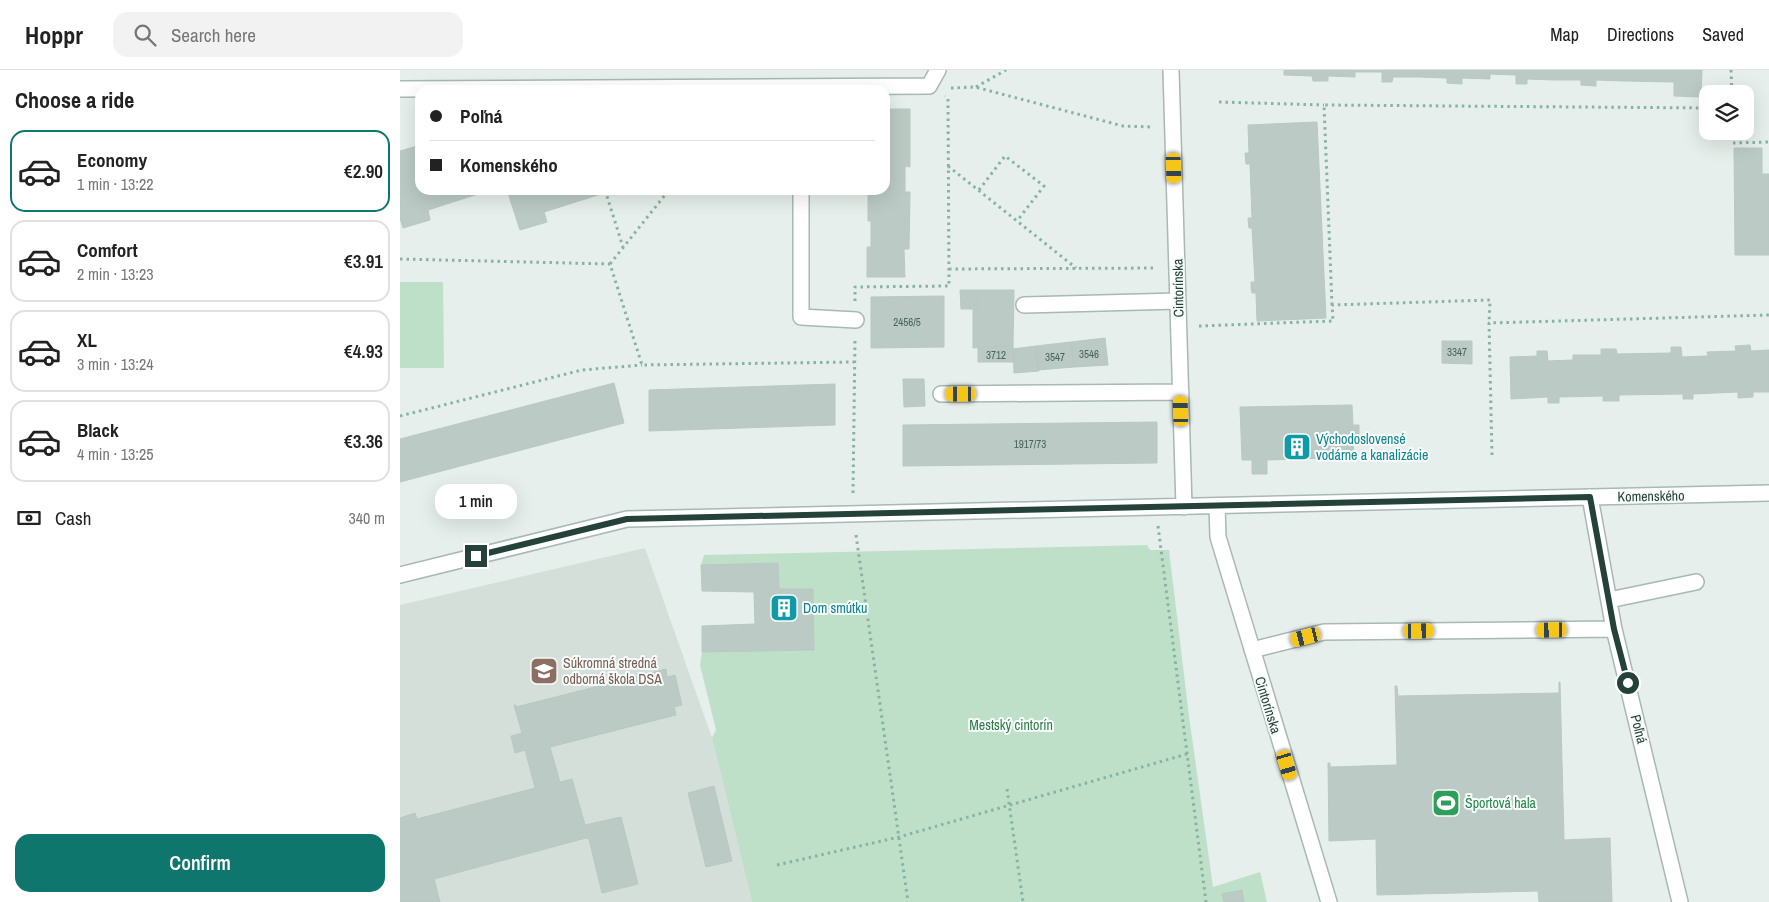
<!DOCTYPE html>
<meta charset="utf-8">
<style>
:root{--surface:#fff;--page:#f2f2f2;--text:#222;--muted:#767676;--line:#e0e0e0;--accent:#0f766e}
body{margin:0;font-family:"Archivo Narrow",sans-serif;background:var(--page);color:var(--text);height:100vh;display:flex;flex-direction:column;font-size:19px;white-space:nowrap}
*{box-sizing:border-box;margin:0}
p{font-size:16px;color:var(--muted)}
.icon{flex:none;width:28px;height:28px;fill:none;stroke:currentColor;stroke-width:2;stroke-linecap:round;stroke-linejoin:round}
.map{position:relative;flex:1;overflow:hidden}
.panel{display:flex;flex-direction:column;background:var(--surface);width:400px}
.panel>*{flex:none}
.top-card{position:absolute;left:15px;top:15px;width:475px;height:110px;border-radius:15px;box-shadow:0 5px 20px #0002;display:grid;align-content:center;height:110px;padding:0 15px;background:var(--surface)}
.controls{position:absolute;left:1299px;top:15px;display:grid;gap:10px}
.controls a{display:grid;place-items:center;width:55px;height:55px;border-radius:10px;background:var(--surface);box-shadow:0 5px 20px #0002;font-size:25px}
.end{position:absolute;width:22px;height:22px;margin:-11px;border:6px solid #24423a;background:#fff;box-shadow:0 0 0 2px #fff}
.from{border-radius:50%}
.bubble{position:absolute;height:35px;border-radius:15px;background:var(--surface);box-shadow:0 5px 20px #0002;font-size:16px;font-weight:600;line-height:35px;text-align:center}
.car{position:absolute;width:15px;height:30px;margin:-15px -8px;border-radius:6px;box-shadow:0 0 4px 1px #0007;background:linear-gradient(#f5c518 24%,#345 0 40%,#f5c518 0 76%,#345 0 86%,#f5c518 0)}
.top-card b{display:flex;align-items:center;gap:18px;height:48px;font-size:19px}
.top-card b+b{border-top:1px solid var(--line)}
.top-card i{width:12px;height:12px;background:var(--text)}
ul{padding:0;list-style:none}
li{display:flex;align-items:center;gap:15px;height:82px;margin:0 10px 8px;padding:0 5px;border:2px solid var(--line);border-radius:15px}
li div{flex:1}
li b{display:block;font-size:19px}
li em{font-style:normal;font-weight:600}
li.on{border-color:var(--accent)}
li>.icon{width:45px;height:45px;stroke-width:1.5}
h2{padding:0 15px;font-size:22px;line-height:60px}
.pay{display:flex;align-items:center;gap:12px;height:55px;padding:0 15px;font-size:19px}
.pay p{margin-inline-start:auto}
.action{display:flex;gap:10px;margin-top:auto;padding:10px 15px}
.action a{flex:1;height:58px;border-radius:15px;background:var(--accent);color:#fff;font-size:20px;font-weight:600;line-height:58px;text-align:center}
header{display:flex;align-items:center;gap:30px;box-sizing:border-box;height:70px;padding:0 25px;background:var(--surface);border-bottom:1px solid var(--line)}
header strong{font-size:24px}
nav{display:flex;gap:28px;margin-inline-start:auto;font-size:18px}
.search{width:350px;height:45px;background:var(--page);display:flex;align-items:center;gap:12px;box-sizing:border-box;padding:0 18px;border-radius:15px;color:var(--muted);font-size:19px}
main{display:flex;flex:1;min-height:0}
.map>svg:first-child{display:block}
.built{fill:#d4dfda}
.green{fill:#bfe0c8}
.building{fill:#bbcac4;stroke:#b8c9c2}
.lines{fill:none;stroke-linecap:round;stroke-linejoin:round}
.minor-casing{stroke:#a8b8b2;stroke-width:18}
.path{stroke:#86b3a5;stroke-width:3;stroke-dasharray:2.5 4;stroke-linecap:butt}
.minor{stroke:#fff;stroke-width:15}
.route{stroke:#24423a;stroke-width:6}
.labels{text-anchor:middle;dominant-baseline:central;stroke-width:4;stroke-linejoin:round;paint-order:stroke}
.number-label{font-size:11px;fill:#4a645c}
.street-label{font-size:14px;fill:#24423a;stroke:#f7fbf9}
.culture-label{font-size:14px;fill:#0d838f;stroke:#f7fbf9;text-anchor:start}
.education-label{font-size:14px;fill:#785e54;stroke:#f7fbf9;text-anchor:start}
.park-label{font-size:14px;fill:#2d7a4b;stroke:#f7fbf9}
.leisure-label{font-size:14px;fill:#27864d;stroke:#f7fbf9;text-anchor:start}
</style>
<header>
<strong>Hoppr</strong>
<div class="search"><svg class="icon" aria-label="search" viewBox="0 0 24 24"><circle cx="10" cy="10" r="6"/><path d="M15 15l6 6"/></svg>Search here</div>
<nav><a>Map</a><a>Directions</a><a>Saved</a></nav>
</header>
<main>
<section class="panel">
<h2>Choose a ride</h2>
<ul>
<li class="on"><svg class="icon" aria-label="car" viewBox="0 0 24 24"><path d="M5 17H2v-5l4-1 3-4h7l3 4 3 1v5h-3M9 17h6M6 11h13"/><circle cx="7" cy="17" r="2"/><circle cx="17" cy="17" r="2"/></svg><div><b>Economy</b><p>1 min · 13:22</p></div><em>€2.90</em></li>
<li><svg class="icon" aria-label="car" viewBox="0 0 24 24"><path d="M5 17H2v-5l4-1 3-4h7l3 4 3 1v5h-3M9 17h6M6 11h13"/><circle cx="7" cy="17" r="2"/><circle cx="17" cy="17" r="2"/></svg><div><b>Comfort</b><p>2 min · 13:23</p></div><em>€3.91</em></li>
<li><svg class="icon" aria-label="car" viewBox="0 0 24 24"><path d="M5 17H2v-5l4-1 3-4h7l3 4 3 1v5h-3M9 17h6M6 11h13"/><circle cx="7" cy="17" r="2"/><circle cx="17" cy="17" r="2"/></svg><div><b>XL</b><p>3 min · 13:24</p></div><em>€4.93</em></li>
<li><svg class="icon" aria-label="car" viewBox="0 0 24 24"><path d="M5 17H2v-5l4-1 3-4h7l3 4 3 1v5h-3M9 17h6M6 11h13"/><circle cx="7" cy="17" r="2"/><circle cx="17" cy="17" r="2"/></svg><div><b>Black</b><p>4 min · 13:25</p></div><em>€3.36</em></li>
</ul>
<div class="pay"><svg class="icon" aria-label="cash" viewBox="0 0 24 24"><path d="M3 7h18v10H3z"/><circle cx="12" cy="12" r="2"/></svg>Cash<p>340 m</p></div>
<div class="action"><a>Confirm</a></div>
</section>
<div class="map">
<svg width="1369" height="832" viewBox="0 0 1369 832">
<rect width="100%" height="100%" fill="#e6efeb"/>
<path class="built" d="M245,478L312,668L352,832H0V535Z"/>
<path class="green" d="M0,212H43L44,298H0Z
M747,475L750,480H769L789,646L813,817L860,802L867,832H352L312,668L316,660L300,595L302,582L414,580L413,519H379L378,493L301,495L304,485Z"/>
<path class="building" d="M884,0H982V2H955V7L928,6V11H913L912,6L884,5Z
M982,0H1020L1019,7H993L992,12H982Z
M1020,0H1090V9L1062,8V14L1047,13V8L1019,7Z
M1090,0H1154V10L1127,9V14H1116V5L1090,4Z
M1154,0H1224V11L1196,10V16L1181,15V10H1154Z
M1224,0H1302L1301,27L1274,26V12L1224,11Z
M485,39H510V97L505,96V122H510L509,179H504L505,207H467V177H471V151H468V120H485Z
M917,52L926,248L857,251L856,223H852L851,218V212H855L852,158H849L848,148H852L850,94H846L845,83H849L848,55Z
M20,75V120H83L84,122L28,140L30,150L3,158L0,148V81Z
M1334,78H1362V104H1369V185H1335Z
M107,120H200L201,124L144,142L147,152L120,160Z
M560,220H578V239H561Z
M578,220H614L613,275L573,278V239H578Z
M544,226V277L471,278V227Z
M705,268L708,295L674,297L671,272Z
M1042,271H1072V294L1042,293Z
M671,272L674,297L637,300L636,276Z
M613,275L615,292H578V278Z
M1350,275L1351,281L1369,280V322H1353V327L1338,328V322L1293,324V329H1283V324L1219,325V331H1203V326L1159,327V333H1148V327L1111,329L1110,287L1137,286V281H1147L1148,291L1173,290V285H1201V279H1216L1217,284L1271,283V277H1281L1282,287L1308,286L1307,282L1336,281L1335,276Z
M636,276L639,301L614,303L613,279Z
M503,309H524L525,336L504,337Z
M214,313L224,353L0,412V369Z
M435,314V355L249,361V320Z
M952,335L953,355H959V367H953L954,387L867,390V404H852V390H842L840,337Z
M757,352V393L503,396V355Z
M378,493L379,519H413L414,580L302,582V556L355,554L354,522L302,521L301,495Z
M266,599L267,607L275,605L282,635L274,637L276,645L150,677L160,712L172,709L185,755L221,747L238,814L202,823L189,769L186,768L34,809L40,832H0V748L15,743L17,749L135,718L125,680L115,683L111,666L122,663L114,635H116V637Z
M1159,612H1160L1164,770L1210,768L1212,832H1139L1138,821L977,825L976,769L929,771L928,693H930V697L997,695L995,616H997L998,626L1159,623Z
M314,716L332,791L306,797L288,723Z
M842,820L844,832H824L822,824Z"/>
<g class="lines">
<defs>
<path id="minor" d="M771,0L784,437
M0,19L529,16L538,0
M401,120V247L456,250
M624,235L778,231
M541,324L781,322
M1190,427L1214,559L1280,832
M817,436L818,467L929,832
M0,505L227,449L1369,423
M1209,530L1296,512
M852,580L924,562L1214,559"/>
</defs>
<use href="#minor" class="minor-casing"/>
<path class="path" d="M1331,0L1332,24
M576,17L606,0
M551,18L575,17L723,56L752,57
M819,32L924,35
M1331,61L1332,73L1369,72
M548,96L676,198
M205,120L223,177
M579,120L605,86L644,116L617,151
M0,189L210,194L242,295L454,292
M210,194L269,120
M549,199L757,198
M455,231V217L549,216L548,29L545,26
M932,235L924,35L1308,38
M799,256L933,251L932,235L1090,230L1089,253
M0,346L182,300L242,295
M1092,385L1089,253L1369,245
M453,423L455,269
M758,456L806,832
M456,465L508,832
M607,719L623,832
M377,795L499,767L787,684"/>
<use href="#minor" class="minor"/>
</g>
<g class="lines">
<path class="route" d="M76,486L227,449L1190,427L1214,559L1228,613"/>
</g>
<defs>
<symbol id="building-square" viewBox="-11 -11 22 22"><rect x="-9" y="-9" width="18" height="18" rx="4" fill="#0f9aa8" stroke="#f7fbf9"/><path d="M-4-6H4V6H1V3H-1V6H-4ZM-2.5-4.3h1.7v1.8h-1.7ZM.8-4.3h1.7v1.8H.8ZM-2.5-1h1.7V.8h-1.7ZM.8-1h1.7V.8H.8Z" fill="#fff"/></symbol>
<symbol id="school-square" viewBox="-11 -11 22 22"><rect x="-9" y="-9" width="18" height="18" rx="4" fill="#8d6e63" stroke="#f7fbf9"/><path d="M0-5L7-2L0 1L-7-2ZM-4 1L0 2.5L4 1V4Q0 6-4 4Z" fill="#fff"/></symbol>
<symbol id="stadium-square" viewBox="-11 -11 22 22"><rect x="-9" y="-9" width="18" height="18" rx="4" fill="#2e9e5b" stroke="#f7fbf9"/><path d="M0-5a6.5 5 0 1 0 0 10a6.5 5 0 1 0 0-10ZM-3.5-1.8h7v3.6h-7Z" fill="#fff"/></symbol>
</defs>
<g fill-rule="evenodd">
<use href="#building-square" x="881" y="361" width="32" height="32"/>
<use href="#building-square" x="368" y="522" width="32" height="32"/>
<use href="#school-square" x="128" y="585" width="32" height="32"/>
<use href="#stadium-square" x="1030" y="717" width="32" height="32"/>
</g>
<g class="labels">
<g class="number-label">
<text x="507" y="252">2456/5</text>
<text x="1057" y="282">3347</text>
<text x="689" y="284">3546</text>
<text x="596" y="285">3712</text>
<text x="655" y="287">3547</text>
<text x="630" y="374">1917/73</text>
</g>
<g class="street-label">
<text transform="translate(778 218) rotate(-91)">Cintorínska</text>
<text transform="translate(1251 426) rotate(-1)">Komenského</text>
<text transform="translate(868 635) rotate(73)">Cintorínska</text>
<text transform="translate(1239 659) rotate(76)">Poľná</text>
</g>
<g class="culture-label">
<text x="916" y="369">Východoslovensé<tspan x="916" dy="16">vodárne a kanalizácie</tspan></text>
<text x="403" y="538">Dom smútku</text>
</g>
<g class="education-label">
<text x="163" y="593">Súkromná stredná<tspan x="163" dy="16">odborná škola DSA</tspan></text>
</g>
<g class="park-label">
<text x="611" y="655">Mestský cintorín</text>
</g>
<g class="leisure-label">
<text x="1065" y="733">Športová hala</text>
</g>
</g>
</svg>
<div class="controls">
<a><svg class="icon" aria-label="layers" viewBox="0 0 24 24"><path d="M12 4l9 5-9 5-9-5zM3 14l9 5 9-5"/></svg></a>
</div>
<i class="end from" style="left:1228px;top:613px"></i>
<i class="end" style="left:76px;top:486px"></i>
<div class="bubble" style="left:35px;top:414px;width:82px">1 min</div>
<i class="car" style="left:774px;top:98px;rotate:178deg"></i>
<i class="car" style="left:561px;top:324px;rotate:270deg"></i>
<i class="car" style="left:781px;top:341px;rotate:358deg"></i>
<i class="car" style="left:1152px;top:560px;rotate:269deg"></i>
<i class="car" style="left:1019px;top:561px;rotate:89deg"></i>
<i class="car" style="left:906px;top:567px;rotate:256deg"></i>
<i class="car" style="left:887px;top:695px;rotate:163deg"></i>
<div class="top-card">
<b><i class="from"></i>Poľná</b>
<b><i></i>Komenského</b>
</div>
</div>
</main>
